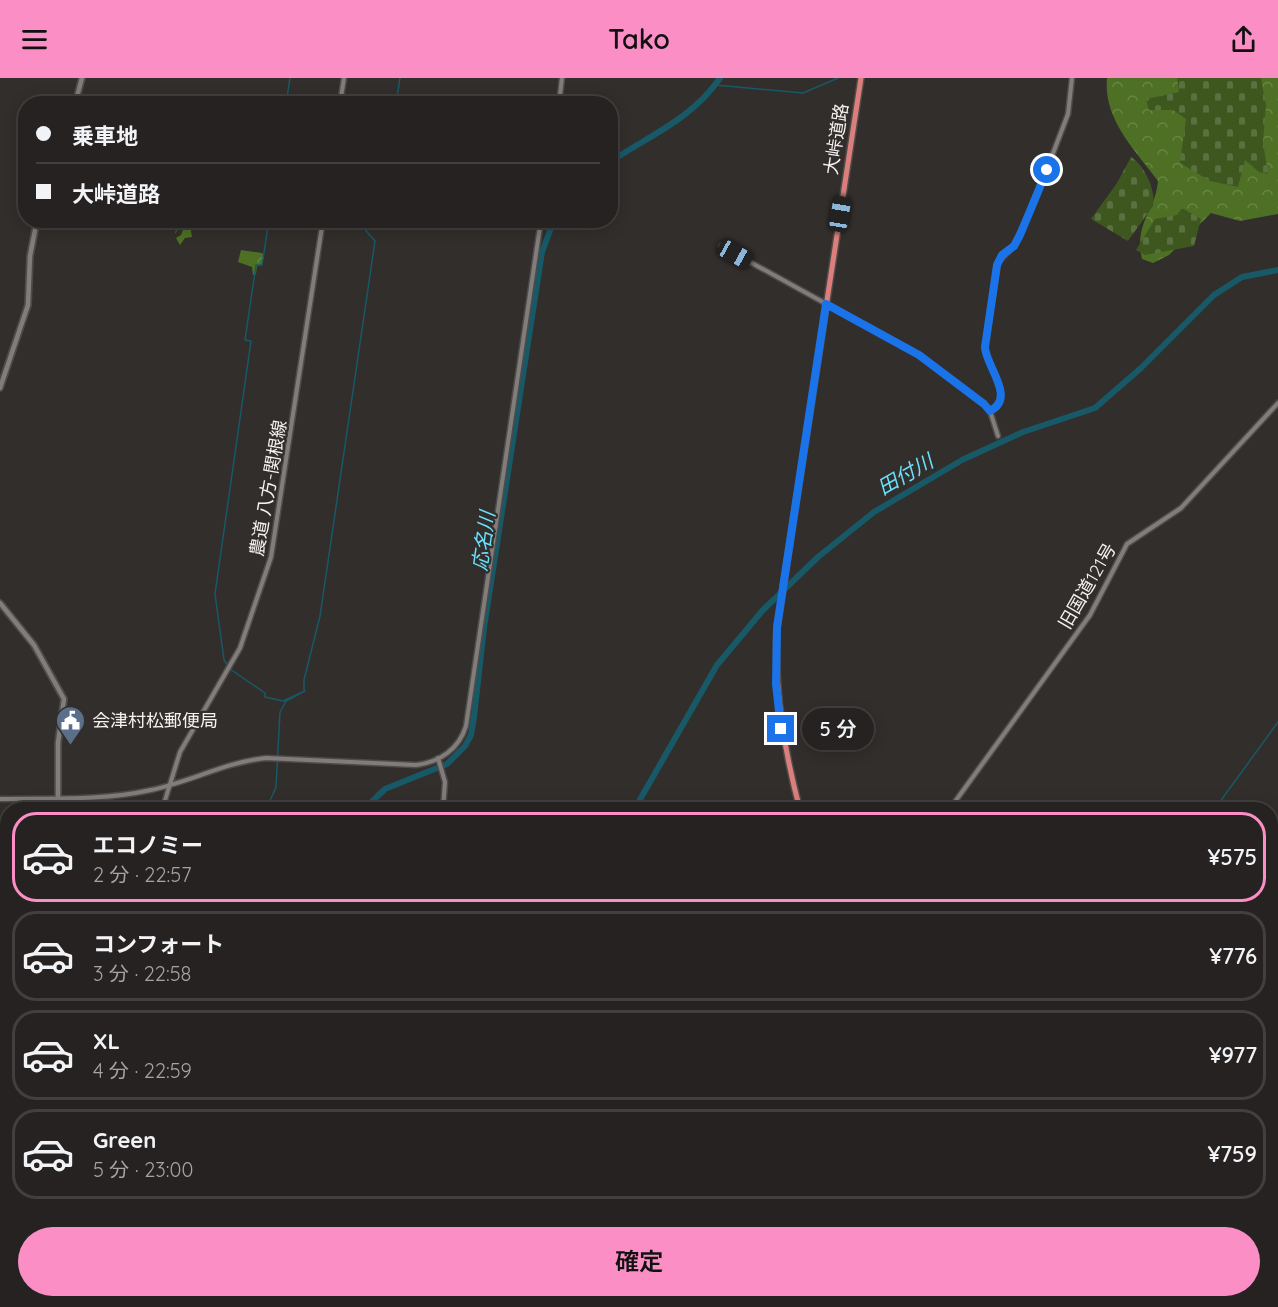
<!DOCTYPE html>
<html lang="ja">
<meta charset="utf-8">
<style>
:root{--surface:#262221;--page:#322f2e;--text:#f1f3f6;--muted:#a4a4a5;--line:#423f3f;--accent:#fb8fc5}
body{margin:0;font-family:Quicksand,"Noto Sans JP",sans-serif;background:var(--page);color:var(--text);height:100vh;display:flex;flex-direction:column;font-size:22px;white-space:nowrap}
*{box-sizing:border-box;margin:0}
p{font-size:20px;color:var(--muted)}
.icon{flex:none;width:33px;height:33px;fill:none;stroke:currentColor;stroke-width:2;stroke-linecap:round;stroke-linejoin:round}
.map{position:relative;flex:1;overflow:hidden}
.drawer{position:absolute;left:0px;top:724px;width:1278px;height:506px;display:flex;flex-direction:column;background:var(--surface);border-radius:24px 24px 0 0;box-shadow:0 3px 15px #0003,0 0 0 2px var(--line)}
.drawer>*{flex:none}
.guide{position:absolute;left:18px;top:18px;width:600px;height:132px;border-radius:24px;box-shadow:0 3px 15px #0003,0 0 0 2px var(--line);display:grid;align-content:center;height:132px;padding:0 18px;background:var(--surface)}
.end{position:absolute;width:27px;height:27px;margin:-14px;border:8px solid #1a73e8;background:#fff;box-shadow:0 0 0 3px #fff}
.from{border-radius:50%}
.bubble{position:absolute;height:42px;border-radius:21px;background:var(--surface);box-shadow:0 3px 15px #0003,0 0 0 2px var(--line);font-size:20px;font-weight:600;line-height:42px;text-align:center}
.car{position:absolute;width:18px;height:36px;margin:-18px -9px;border-radius:8px;box-shadow:0 0 4px 2px #0007;background:linear-gradient(#222 24%,#8ab4d8 0 40%,#222 0 76%,#8ab4d8 0 86%,#222 0)}
.guide b{display:flex;align-items:center;gap:21px;height:57px;font-size:22px}
.guide b+b{border-top:2px solid var(--line)}
.guide i{width:15px;height:15px;background:var(--text)}
ul{padding:10px 0 0;list-style:none}
li{display:flex;align-items:center;gap:18px;height:90px;margin:0 12px 9px;padding:0 6px;border:3px solid var(--line);border-radius:24px}
li div{flex:1}
li b{display:block;font-size:22px}
li em{font-style:normal;font-weight:600}
li.selected{border-color:var(--accent)}
li>.icon{width:54px;height:54px;stroke-width:1.5}
.action{display:flex;gap:12px;margin-top:auto;padding:12px 18px}
.action a{flex:1;height:69px;border-radius:36px;background:var(--accent);color:#111;font-size:24px;font-weight:600;line-height:69px;text-align:center}
header{display:flex;justify-content:space-between;align-items:center;height:78px;padding:0 18px;background:var(--accent);color:#111;font-size:27px;font-weight:600}
.map>svg:first-child{display:block}
.forest{fill:url(#forest-crowns)}
.cemetery{fill:url(#cemetery-stones)}
.lines{fill:none;stroke-linecap:round;stroke-linejoin:round}
.stream{stroke:#185967;stroke-width:1.5}
.river{stroke:#185967;stroke-width:6}
.tertiary-casing{stroke:#4e4b4a;stroke-width:7}
.secondary-casing{stroke:#4e4b4a;stroke-width:8}
.primary-casing{stroke:#4e4b4a;stroke-width:8}
.trunk-casing{stroke:#4e4b4a;stroke-width:8}
.tertiary{stroke:#817d7b;stroke-width:4}
.secondary{stroke:#817d7b;stroke-width:4.5}
.primary{stroke:#c57e7b;stroke-width:5}
.trunk{stroke:#dc7e7b;stroke-width:5}
.route{stroke:#1a73e8;stroke-width:8}
.labels{text-anchor:middle;dominant-baseline:central;stroke-width:4.5;stroke-linejoin:round;paint-order:stroke}
.street-label{font-size:18px;fill:#f4f1f0;stroke:#322e2c}
.poi-label{font-size:18px;fill:#f4f1f0;stroke:#322e2c;text-anchor:start}
.water-label{font-size:20px;font-style:italic;fill:#6ae1fd;stroke:#322e2c}
</style>
<header><svg class="icon" aria-label="menu" viewBox="0 0 24 24"><path d="M4 6h16M4 12h16M4 18h16"/></svg>Tako<svg class="icon" aria-label="share" viewBox="0 0 24 24"><path d="M12 15V3M7 8l5-5 5 5M5 13v7h14v-7"/></svg></header>
<div class="map">
<svg width="1278" height="1229" viewBox="0 0 1278 1229">
<defs>
<pattern id="forest-crowns" width="20" height="18" patternUnits="userSpaceOnUse" patternTransform="scale(1.5)"><rect width="20" height="18" fill="#4e7024"/><path d="M2 6a3 3 0 1 1 6 0M12 15a3 3 0 1 1 6 0" fill="none" stroke="#688544"/></pattern>
<pattern id="cemetery-stones" width="16" height="16" patternUnits="userSpaceOnUse" patternTransform="scale(1.5)"><rect width="16" height="16" fill="#3e571f"/><path d="M2 7V4a2 2 0 0 1 4 0v3zM10 15v-3a2 2 0 0 1 4 0v3z" fill="#5a7040"/></pattern>
</defs>
<rect width="100%" height="100%" fill="#322e2c"/>
<path class="forest" d="M1107,0H1278V136L1240,143L1211,135L1169,177L1153,185L1142,181C1134,144 1155,135 1158,103C1135,72 1103,41 1107,0Z
M178,143L195,144L191,153L192,159L185,160L180,167L176,160L181,157L185,147H180L175,156Z
M241,172L262,175L264,178L262,187L257,188L256,196L253,197L252,189L238,184Z"/>
<path class="cemetery" d="M1177,0H1261L1266,27L1263,64L1268,96L1259,94L1245,82L1238,109L1210,103L1180,85L1186,41L1173,32H1149L1146,21L1179,14Z
M1131,79C1145,88 1156,112 1153,128L1128,163L1091,141L1117,105Z
M1182,130L1201,141L1194,168L1145,177L1136,172L1155,141L1177,137Z"/>
<g class="lines">
<path class="stream" d="M715,7L803,15L838,0
M286,26L290,0
M396,26L400,0
M269,142L262,187H256L245,262L251,263L215,516L224,582L230,591L265,615V619L283,623L305,613
M304,612V602L320,538L375,163L360,146L362,142
M266,732L276,709L280,634L286,623L301,615
M1214,732L1278,644
M182,1229L183,1222
M852,1229L857,1222"/>
<path class="river" d="M610,84C650,57 692,41 720,0
M363,732L385,711L447,686L465,668L471,657L474,639L484,550L542,174L554,142
M634,732L717,587L763,532L818,479L874,434L962,382L1023,354L1095,330L1141,290L1214,217L1242,199L1278,192
M1270,1194L1278,1184
M376,1222L378,1229
M1246,1229L1251,1222"/>
<defs>
<path id="tertiary" d="M340,26L344,0
M559,26L562,0
M721,168L919,277L984,326L990,333L998,358
M990,333C1017,319 985,287 985,269L998,184L1014,168L1036,120L1068,36L1072,0
M438,680L445,704L443,732
M0,721C50,720 102,723 151,712C190,704 226,684 266,680L416,687C440,684 459,671 466,648L541,142
M162,732L180,674L240,570L271,479L323,142
M949,732L1090,537L1127,466L1181,430L1278,325
M277,1222V1229
M552,1222L561,1229
M477,1229V1222"/>
<path id="secondary" d="M75,26L82,0
M0,310L28,227L30,178L37,142
M0,525L34,567L64,621L58,665V732"/>
<path id="primary" d="M577,1229L581,1222"/>
<path id="trunk" d="M800,732C784,671 774,613 777,550L861,0
M0,1174L8,1172
M64,1222V1229
M808,1229L810,1222"/>
</defs>
<use href="#tertiary" class="tertiary-casing"/>
<use href="#secondary" class="secondary-casing"/>
<use href="#primary" class="primary-casing"/>
<use href="#trunk" class="trunk-casing"/>
<use href="#tertiary" class="tertiary"/>
<use href="#secondary" class="secondary"/>
<use href="#primary" class="primary"/>
<use href="#trunk" class="trunk"/>
</g>
<g class="lines">
<path class="route" d="M781,651L776,606L777,549L826,226L919,277L984,326L990,333C1017,320 985,287 985,269L997,187L1002,177L1014,168L1020,157L1047,92"/>
</g>
<defs>
<symbol id="civic-pin" viewBox="-11 -11 22 30"><path d="M0 17L-7.5 6A9.5 9.5 0 1 1 7.5 6Z" fill="#5c6f8a" stroke="#322e2c"/><path d="M-.6-6.5H3V-4.5H.6V-3L4-1V1h2V6H-6V1h2V-1L-.6-3ZM-1.2 2.5V6h2.4V2.5Z" fill="#fff"/></symbol>
</defs>
<g fill-rule="evenodd">
<use href="#civic-pin" x="54" y="626" width="33" height="45"/>
</g>
<g class="labels">
<g class="street-label">
<text transform="translate(836 61) rotate(-81)">大峠道路</text>
<text transform="translate(268 410) rotate(-80)">農道 八方-関根線</text>
<text transform="translate(1087 508) rotate(-60)">旧国道121号</text>
</g>
<g class="poi-label">
<text x="92" y="642">会津村松郵便局</text>
</g>
<g class="water-label">
<text transform="translate(905 396) rotate(-30)">田付川</text>
<text transform="translate(483 463) rotate(-82)">応名川</text>
</g>
</g>
</svg>
<i class="end from" style="left:1047px;top:92px"></i>
<i class="end" style="left:781px;top:651px"></i>
<div class="bubble" style="left:802px;top:630px;width:72px">5 分</div>
<i class="car" style="left:840px;top:136px;rotate:9deg"></i>
<i class="car" style="left:735px;top:176px;rotate:119deg"></i>
<div class="guide">
<b><i class="from"></i>乗車地</b>
<b><i></i>大峠道路</b>
</div>
<section class="drawer">
<ul>
<li class="selected"><svg class="icon" aria-label="car" viewBox="0 0 24 24"><path d="M5 17H2v-5l4-1 3-4h7l3 4 3 1v5h-3M9 17h6M6 11h13"/><circle cx="7" cy="17" r="2"/><circle cx="17" cy="17" r="2"/></svg><div><b>エコノミー</b><p>2 分 · 22:57</p></div><em>¥575</em></li>
<li><svg class="icon" aria-label="car" viewBox="0 0 24 24"><path d="M5 17H2v-5l4-1 3-4h7l3 4 3 1v5h-3M9 17h6M6 11h13"/><circle cx="7" cy="17" r="2"/><circle cx="17" cy="17" r="2"/></svg><div><b>コンフォート</b><p>3 分 · 22:58</p></div><em>¥776</em></li>
<li><svg class="icon" aria-label="car" viewBox="0 0 24 24"><path d="M5 17H2v-5l4-1 3-4h7l3 4 3 1v5h-3M9 17h6M6 11h13"/><circle cx="7" cy="17" r="2"/><circle cx="17" cy="17" r="2"/></svg><div><b>XL</b><p>4 分 · 22:59</p></div><em>¥977</em></li>
<li><svg class="icon" aria-label="car" viewBox="0 0 24 24"><path d="M5 17H2v-5l4-1 3-4h7l3 4 3 1v5h-3M9 17h6M6 11h13"/><circle cx="7" cy="17" r="2"/><circle cx="17" cy="17" r="2"/></svg><div><b>Green</b><p>5 分 · 23:00</p></div><em>¥759</em></li>
</ul>
<div class="action"><a>確定</a></div>
</section>
</div>
